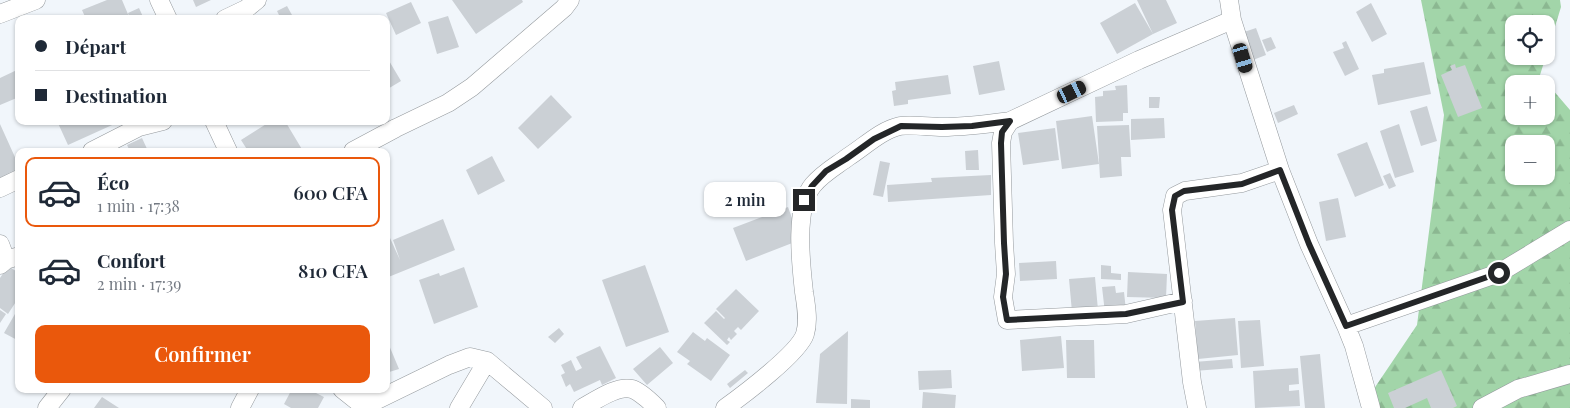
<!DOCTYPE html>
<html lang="fr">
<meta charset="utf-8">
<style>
:root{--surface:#fff;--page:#f6f6f7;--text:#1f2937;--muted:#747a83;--line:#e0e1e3;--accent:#ea580c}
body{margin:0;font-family:"Playfair Display",serif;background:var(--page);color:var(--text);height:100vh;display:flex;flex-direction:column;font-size:19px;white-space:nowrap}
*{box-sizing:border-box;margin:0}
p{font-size:16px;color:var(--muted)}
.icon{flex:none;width:28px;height:28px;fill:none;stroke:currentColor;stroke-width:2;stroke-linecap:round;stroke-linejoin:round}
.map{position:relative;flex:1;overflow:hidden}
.panel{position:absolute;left:15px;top:148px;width:375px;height:245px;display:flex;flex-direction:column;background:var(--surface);border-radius:10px;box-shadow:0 1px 4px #0004}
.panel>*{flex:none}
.banner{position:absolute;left:15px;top:15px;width:375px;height:110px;border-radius:10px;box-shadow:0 1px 4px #0004;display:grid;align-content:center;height:110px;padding:0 20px;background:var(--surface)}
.tools{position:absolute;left:1505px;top:15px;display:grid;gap:10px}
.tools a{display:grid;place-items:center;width:50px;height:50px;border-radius:10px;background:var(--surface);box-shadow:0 1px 4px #0004;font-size:25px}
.end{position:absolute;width:22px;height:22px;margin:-11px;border:6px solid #242628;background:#fff;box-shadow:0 0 0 2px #fff}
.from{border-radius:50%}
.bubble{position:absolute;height:35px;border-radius:10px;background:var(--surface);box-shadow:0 1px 4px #0004;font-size:16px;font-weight:600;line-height:35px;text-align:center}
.car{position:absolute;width:15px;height:30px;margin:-15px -8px;border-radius:6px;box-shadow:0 0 4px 1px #0007;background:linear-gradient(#222 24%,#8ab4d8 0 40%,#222 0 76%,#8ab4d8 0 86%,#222 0)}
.banner b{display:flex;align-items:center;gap:18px;height:48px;font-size:19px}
.banner b+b{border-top:1px solid var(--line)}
.banner i{width:12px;height:12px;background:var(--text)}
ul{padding:9px 0 0;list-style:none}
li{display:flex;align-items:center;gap:15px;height:70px;margin:0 10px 8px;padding:0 10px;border:2px solid transparent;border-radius:10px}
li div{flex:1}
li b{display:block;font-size:19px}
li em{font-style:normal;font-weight:600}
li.selected{border-color:var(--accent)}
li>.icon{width:45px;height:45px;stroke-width:1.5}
.action{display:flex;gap:10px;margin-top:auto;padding:10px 20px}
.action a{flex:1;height:58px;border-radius:10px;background:var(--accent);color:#fff;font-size:20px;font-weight:600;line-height:58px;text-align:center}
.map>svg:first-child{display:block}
.forest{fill:url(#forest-firs);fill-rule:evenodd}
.building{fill:#cbd0d5}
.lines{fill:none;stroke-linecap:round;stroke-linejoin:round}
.street-casing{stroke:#94999d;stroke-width:19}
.street{stroke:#fff;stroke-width:18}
.route{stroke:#242628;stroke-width:6}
</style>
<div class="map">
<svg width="1570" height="408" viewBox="0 0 1570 408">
<defs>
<pattern id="forest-firs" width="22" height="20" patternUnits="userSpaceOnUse" patternTransform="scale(1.25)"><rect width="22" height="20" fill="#a2d5a9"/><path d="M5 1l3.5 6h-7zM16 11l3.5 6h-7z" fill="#8bb791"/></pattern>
</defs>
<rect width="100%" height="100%" fill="#f1f6fb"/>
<path class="forest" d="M1421,0H1560L1561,7L1546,56V24H1514V56H1546L1540,75L1570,110V408H1361L1417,325L1444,115ZM1514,84H1546V116H1514ZM1514,144H1546V176H1514Z"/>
<path class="building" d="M107,0H122L130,19H86L82,10Z
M193,0H211L196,7Z
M452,0H522L523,2L476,34Z
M1137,0H1166L1177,23L1153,34Z
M411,2L421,23L396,35L386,13Z
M1135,3L1153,34L1117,54L1100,23Z
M1371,3L1387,34L1372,42L1356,12Z
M287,6L292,15L285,19H281L277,11Z
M139,8L144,19H130L128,13Z
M448,16L459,47L437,54L428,22Z
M1256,28L1266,55L1253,60L1244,32Z
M1271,37L1276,48L1267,52L1262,40Z
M1346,41L1359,69L1345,76L1333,52L1344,48L1342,43Z
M388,59L401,81L386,90V60Z
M999,61L1005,90L979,95L973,66Z
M1424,62L1431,94L1378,105L1372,75L1384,73V69Z
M1455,64L1456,68L1465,65L1482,108L1458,117L1441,75L1452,70L1450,66Z
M19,69V97L0,105V78Z
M948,75L951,94L908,100V104L894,106L892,91L896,90L895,82Z
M1127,85L1128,113H1123V121L1096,122L1095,97L1103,96V91L1116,90L1115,86Z
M551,95L572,117L538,149L518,128Z
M1149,97H1160L1159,108H1149Z
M1294,105L1298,114L1278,123L1274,113Z
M1427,106L1437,141L1421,146L1410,111Z
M1092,116L1099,164L1062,169L1056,121Z
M1164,118L1165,138L1131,140V119Z
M57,121H121L68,145Z
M271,121H285L303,151H248L241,140Z
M0,124L19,166V170L0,179Z
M1399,124L1414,172L1395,178L1380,131Z
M1129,125L1131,157H1121L1122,176L1100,178L1097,126Z
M1055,128L1059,160L1023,165L1018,133Z
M142,138L148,151H130L127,145Z
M1367,142L1384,185L1355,197L1337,154Z
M978,150L979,170H966L965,151Z
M492,156L505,181L478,195L466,170Z
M880,161L890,163L883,197L873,195Z
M1390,173L1396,186L1389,189L1383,176Z
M991,175V195L888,202L887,185L932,182L931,178Z
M1338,198L1346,237L1326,241L1319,202Z
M788,207L800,240L746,261L733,228Z
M443,219L455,250L386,278V240L390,238L400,260L393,240Z
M1056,261L1057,279L1020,281L1019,263Z
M645,265L669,332L626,347L602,280Z
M1101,265L1111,266V273L1121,274V280L1101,279Z
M8,266L19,273V297L8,314L0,308V278Z
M464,267L478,307L434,324L419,280L439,273L440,276Z
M1128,272L1167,274L1166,298L1127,297Z
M1095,277L1098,310L1072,312L1069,279Z
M1115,286L1116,293L1124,292L1126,311L1105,313L1102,287Z
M736,289L759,311L741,330L738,327L734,331L737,334L731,340L729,337L727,340L730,342L727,345L704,323L716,311L724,319L725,318L716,309Z
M19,307V341L4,333Z
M0,310L6,314L0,323Z
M1235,318L1238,355L1198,359L1195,321Z
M1260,320L1264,366L1241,368L1238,321Z
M559,328L564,334L555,343L548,337Z
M848,331L847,404L816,403L820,354Z
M693,332L705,341L707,338L730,355L711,381L687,364L690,361L677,352Z
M1061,336L1064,368L1022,371L1020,340Z
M386,338L399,369L386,373Z
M1066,340H1094L1095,378H1067Z
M600,346L616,378L602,385L600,380L574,392L570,384L566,387L561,375L565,373L561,365L571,360L576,371L582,368L576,357Z
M660,347L673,363L647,385L633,369Z
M1320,354L1325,408H1305L1300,356Z
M1232,359L1233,368L1194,371V362Z
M1298,368L1299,384L1289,385V391L1299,390L1300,406L1255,408L1253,371Z
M745,370L748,373L730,388L727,384Z
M951,370L952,388L919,390L918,371Z
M1441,370L1457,406L1453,408H1431L1427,398L1405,408H1394L1388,393Z
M292,389H313L312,391L324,397L318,408H291L284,404Z
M923,392L956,395L955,408H922Z
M102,397L119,408H94Z
M851,399L870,400V408H851Z"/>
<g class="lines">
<defs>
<path id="street" d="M159,0L168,19
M1229,0L1232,20L1280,170L1309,244L1346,326L1354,346L1371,408
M0,14L36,0
M225,19L246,9L257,0
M214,121L228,151
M92,151L139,127L163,121
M353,151L396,128L448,103L472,87L564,8L570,0
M0,188L19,179
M0,244L6,260
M0,265L6,260L19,256
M1183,301L1126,314L1007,320L1003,297L1006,274L1004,243L1001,143L1003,132L1010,121L1139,60L1232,20
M1346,326L1499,273L1570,230
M342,389L357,401H375L449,365L470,357L487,361L543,408
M47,408L62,389
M240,408L250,389
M459,408L487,361
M582,408C595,401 617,385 632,389C639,391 652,403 657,408
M725,408C743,395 799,353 805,334C809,321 806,305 804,292C801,265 794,207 813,185C823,173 836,166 848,157C864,147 881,130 900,126C910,124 930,127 942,127C965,127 987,124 1010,121
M1197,408L1192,382L1172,210L1175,196L1185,191L1242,183L1280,170
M1482,408L1518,389L1570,374"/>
</defs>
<use href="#street" class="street-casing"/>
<use href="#street" class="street"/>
</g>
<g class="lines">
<path class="route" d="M804,200L812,186L826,171L846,159L874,139L901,126L942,127L972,126L1010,121L1002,132L1001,143L1004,243L1006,274L1003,297L1007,320L1126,314L1183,302L1172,210L1175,196L1184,191L1242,184L1280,170L1309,244L1346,326L1499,273"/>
</g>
</svg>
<div class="tools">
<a><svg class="icon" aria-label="locate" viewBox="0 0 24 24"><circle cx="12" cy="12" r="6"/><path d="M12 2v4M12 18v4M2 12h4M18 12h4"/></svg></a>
<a>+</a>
<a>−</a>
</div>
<i class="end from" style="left:1499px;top:273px"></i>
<i class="end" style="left:804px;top:200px"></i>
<div class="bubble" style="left:704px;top:182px;width:82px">2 min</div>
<i class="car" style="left:1243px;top:58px;rotate:163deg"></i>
<i class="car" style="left:1072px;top:92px;rotate:64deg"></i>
<div class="banner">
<b><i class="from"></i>Départ</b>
<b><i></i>Destination</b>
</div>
<section class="panel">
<ul>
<li class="selected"><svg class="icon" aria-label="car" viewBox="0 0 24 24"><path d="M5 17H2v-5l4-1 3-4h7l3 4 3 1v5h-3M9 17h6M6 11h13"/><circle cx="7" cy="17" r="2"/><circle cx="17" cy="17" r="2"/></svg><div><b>Éco</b><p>1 min · 17:38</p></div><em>600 CFA</em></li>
<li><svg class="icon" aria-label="car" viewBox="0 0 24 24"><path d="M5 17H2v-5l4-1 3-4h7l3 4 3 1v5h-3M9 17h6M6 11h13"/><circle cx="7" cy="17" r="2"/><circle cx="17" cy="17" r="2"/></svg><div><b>Confort</b><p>2 min · 17:39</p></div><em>810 CFA</em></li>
</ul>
<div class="action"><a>Confirmer</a></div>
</section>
</div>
